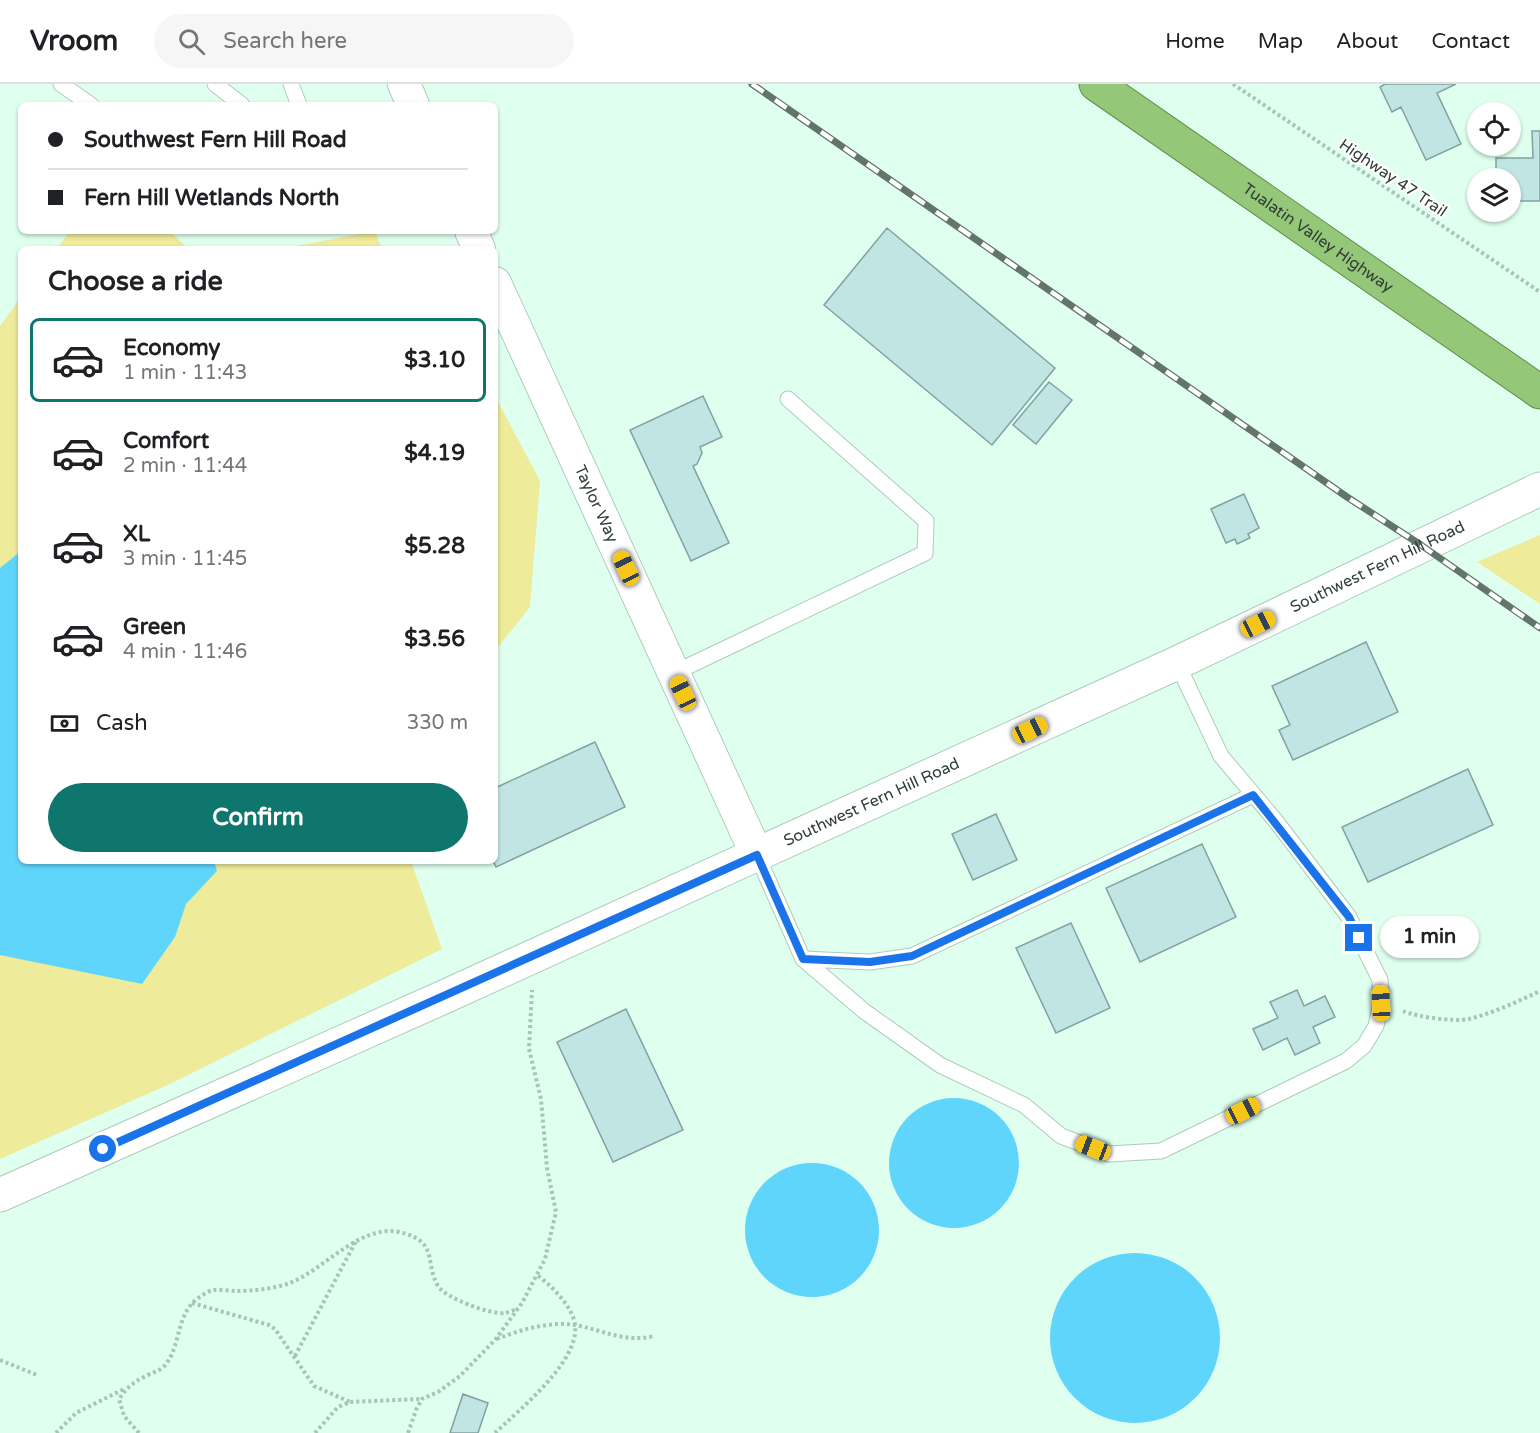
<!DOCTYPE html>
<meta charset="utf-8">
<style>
:root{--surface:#fff;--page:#f6f6f6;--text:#202124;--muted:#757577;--line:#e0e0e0;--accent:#0f766e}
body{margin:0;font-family:"Varela Round",sans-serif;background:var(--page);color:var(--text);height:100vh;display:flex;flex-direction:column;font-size:22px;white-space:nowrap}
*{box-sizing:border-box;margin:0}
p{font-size:20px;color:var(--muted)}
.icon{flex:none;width:33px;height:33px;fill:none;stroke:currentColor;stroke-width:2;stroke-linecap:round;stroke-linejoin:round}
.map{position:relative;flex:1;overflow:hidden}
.sheet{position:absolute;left:18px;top:162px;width:480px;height:618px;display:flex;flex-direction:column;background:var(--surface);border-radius:9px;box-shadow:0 2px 4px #0004}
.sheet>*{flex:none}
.hud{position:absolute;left:18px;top:18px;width:480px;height:132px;border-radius:9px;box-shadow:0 2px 4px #0004;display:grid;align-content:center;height:132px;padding:0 30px;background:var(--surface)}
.tools{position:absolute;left:1467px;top:18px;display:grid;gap:12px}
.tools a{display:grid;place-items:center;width:54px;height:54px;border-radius:50%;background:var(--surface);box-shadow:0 2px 4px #0004;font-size:30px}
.end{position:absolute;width:27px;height:27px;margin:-14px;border:8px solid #1a73e8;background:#fff;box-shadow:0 0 0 3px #fff}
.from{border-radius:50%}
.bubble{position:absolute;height:42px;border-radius:21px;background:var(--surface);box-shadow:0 2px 4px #0004;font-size:20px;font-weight:700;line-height:42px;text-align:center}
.car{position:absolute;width:18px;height:36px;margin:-18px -9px;border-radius:8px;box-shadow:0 0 4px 2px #0007;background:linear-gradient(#f5c518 24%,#345 0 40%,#f5c518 0 76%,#345 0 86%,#f5c518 0)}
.hud b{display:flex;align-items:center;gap:21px;height:57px;font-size:22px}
.hud b+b{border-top:2px solid var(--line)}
.hud i{width:15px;height:15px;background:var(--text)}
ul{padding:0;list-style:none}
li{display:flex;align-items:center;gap:18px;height:84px;margin:0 12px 9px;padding:0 18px;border:3px solid transparent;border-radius:9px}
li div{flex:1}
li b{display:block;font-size:22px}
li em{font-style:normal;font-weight:700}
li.current{border-color:var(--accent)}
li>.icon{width:54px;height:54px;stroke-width:1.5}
h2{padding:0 30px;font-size:27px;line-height:72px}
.pay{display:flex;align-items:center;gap:15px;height:66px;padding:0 30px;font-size:22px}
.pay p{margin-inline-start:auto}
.action{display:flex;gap:12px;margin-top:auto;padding:12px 30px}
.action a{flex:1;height:69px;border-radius:36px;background:var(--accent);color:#fff;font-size:24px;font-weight:700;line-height:69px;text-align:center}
header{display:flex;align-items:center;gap:36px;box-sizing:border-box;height:84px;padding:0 30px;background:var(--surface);border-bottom:2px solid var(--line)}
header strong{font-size:28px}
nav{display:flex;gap:33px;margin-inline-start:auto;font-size:21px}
.search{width:420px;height:54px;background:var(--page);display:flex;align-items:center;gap:15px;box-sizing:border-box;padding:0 21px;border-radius:33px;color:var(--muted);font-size:22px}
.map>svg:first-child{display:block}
.green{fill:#eeeb9b}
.water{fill:#60d5fc}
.building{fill:#c0e5e3;stroke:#80a2a1;stroke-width:1.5}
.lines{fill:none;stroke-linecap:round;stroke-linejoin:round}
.service-casing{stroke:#aeccbe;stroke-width:17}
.minor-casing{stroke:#aeccbe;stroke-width:34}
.tertiary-casing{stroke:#aeccbe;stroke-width:35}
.trunk-casing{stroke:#608e4c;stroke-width:35}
.path{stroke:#a9c3b6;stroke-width:4;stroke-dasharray:3 3;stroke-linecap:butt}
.service{stroke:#fff;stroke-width:15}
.minor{stroke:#fff;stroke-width:32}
.tertiary{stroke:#fff;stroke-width:33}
.trunk{stroke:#94c878;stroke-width:33}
.rail-casing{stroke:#63746b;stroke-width:7}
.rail{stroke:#fff;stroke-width:4.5;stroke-dasharray:14;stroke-linecap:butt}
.route{stroke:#1a73e8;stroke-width:8}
.labels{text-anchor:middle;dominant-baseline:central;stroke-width:4.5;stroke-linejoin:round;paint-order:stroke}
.street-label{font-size:16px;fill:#313d37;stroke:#fff}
</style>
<header>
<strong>Vroom</strong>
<div class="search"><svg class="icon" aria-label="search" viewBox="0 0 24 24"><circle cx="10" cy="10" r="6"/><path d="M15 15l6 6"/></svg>Search here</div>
<nav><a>Home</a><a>Map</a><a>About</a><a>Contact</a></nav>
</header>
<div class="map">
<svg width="1540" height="1349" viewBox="0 0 1540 1349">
<rect width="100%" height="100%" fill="#dfffef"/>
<path class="green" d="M70,147H169L189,165H57Z
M375,147L382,165H280Z
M21,213V777H411L442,865L172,999L0,1075V242Z
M495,312L540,397L530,523L495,567Z
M1540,451V520L1477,478Z"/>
<path class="water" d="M21,467V777H214L217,787L186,820L175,853L142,900L0,871V484Z
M889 1079a65 65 0 1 1 130 0a65 65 0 1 1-130 0Z
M745 1146a67 67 0 1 1 134 0a67 67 0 1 1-134 0Z
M1050 1254a85 85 0 1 1 170 0a85 85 0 1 1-170 0Z"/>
<path class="building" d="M1385,0H1456L1437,9L1461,60L1426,76L1401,23L1392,28L1380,3Z
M1532,47H1540V117H1510V94H1496V74H1533Z
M887,144L1055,284L992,361L824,221Z
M1049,298L1072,316L1036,360L1013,341Z
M703,312L722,353L700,363L702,369L697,380L693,382L729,459L691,477L630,346Z
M1244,410L1259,444L1248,450L1250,454L1237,460L1235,455L1226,459L1211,425Z
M1366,558L1398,628L1293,676L1279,646L1290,641L1272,602Z
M595,658L625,723L496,783L493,777H495V704Z
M1468,685L1493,741L1368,798L1342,743Z
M996,730L1017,776L973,796L952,750Z
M1202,760L1236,833L1140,878L1106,804Z
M1071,839L1110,924L1056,949L1016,864Z
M1297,906L1304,922L1325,912L1335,933L1313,943L1320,959L1295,971L1287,954L1263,966L1253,945L1278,934L1270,918Z
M626,925L683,1046L613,1078L557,958Z
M463,1310L488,1319L478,1349H450Z"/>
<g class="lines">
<defs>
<path id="service" d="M61,0L91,21
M215,0L242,21
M291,0L299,21
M674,589L925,469L926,437L788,315
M757,771L803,875L864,927L940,981L1024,1021L1061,1052L1109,1070L1161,1067L1346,977L1364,962L1376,942L1381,919L1380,896L1349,833L1275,736L1221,672L1177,579
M803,875L870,878L912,872L1253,711"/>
<g id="minor">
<path d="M404,0L413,21"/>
<path d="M471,147L479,165"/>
<path id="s1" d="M495,199L757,771"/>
</g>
<g id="tertiary">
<path id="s2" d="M0,1111L446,912L1177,579L1540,405"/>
</g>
<g id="trunk">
<path id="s3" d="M1096,0L1540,308"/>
</g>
</defs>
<use href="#service" class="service-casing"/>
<use href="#minor" class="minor-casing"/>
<use href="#tertiary" class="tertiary-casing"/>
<use href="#trunk" class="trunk-casing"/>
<path class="path" d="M1233,0L1540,208
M1403,927C1417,933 1454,938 1469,935C1493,929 1517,918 1540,907
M192,1219L269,1241L275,1245L314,1302L350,1318
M497,1255C519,1246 550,1237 575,1241C603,1246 624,1259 654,1252
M295,1272L356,1157
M0,1276L37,1291
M56,1349L76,1329L124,1305
M139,1349L124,1332L119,1315C126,1304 135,1297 146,1292C153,1288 161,1287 166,1280C181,1261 176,1231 197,1215C201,1212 208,1207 213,1206C219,1205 229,1207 236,1207C253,1207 273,1205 290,1199C325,1185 360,1140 399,1148C440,1157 424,1179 438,1202C445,1214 491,1231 505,1229C509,1228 514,1226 518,1225
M315,1349L338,1323L350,1318L422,1315
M408,1349L416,1326L422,1315L438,1308L460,1292L495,1256L522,1219L545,1175L556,1128L547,1084L541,1015L529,965L532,906
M495,1349C519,1326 580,1277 575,1241C573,1223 551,1201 537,1191"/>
<use href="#service" class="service"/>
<use href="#minor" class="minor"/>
<use href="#tertiary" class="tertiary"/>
<use href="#trunk" class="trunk"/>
<defs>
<path id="rail" d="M752,0L1347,413L1421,461L1540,544"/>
</defs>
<use href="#rail" class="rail-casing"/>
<use href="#rail" class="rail"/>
</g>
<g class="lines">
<path class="route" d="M103,1065L757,771L803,875L870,878L912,872L1253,711L1349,833L1359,854"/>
</g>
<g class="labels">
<g class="street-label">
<text transform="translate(1393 94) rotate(34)">Highway 47 Trail</text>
<text stroke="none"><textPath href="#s3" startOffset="270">Tualatin Valley Highway</textPath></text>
<text stroke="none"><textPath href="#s1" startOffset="243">Taylor Way</textPath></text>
<text stroke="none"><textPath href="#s2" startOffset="1514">Southwest Fern Hill Road</textPath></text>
<text stroke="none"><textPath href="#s2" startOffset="956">Southwest Fern Hill Road</textPath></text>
</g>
</g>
</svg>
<div class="tools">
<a><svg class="icon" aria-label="locate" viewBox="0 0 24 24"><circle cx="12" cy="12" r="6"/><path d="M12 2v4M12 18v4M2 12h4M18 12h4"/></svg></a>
<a><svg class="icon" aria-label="layers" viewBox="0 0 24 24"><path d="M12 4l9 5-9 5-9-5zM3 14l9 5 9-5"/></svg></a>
</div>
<i class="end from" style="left:103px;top:1065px"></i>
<i class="end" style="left:1359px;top:854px"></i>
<div class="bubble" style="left:1380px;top:832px;width:99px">1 min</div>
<i class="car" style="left:626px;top:484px;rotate:335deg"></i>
<i class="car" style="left:1258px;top:540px;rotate:64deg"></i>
<i class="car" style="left:683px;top:609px;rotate:335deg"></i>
<i class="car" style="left:1030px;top:646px;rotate:65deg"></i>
<i class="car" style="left:1381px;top:919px;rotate:357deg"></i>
<i class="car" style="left:1243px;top:1027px;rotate:64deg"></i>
<i class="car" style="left:1093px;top:1064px;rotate:291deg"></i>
<div class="hud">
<b><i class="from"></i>Southwest Fern Hill Road</b>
<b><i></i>Fern Hill Wetlands North</b>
</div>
<section class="sheet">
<h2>Choose a ride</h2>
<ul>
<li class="current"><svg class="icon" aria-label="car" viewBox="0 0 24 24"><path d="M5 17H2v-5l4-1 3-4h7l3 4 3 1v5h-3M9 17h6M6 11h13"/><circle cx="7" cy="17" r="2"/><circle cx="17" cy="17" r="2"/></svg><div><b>Economy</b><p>1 min · 11:43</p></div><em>$3.10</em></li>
<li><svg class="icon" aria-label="car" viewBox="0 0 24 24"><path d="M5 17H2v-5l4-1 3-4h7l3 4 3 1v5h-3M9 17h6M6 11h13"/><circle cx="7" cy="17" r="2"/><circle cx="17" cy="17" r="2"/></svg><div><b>Comfort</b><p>2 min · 11:44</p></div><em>$4.19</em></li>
<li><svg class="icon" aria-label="car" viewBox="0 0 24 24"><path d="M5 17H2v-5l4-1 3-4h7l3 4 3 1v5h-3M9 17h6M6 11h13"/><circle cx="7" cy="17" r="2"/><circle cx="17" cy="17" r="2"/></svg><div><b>XL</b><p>3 min · 11:45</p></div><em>$5.28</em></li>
<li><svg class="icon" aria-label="car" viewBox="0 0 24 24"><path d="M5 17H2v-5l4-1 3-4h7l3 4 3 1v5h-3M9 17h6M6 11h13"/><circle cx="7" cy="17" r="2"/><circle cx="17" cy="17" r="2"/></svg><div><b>Green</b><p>4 min · 11:46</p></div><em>$3.56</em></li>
</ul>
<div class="pay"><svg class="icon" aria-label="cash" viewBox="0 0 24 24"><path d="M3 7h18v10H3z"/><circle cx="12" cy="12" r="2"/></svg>Cash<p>330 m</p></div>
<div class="action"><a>Confirm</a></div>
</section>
</div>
